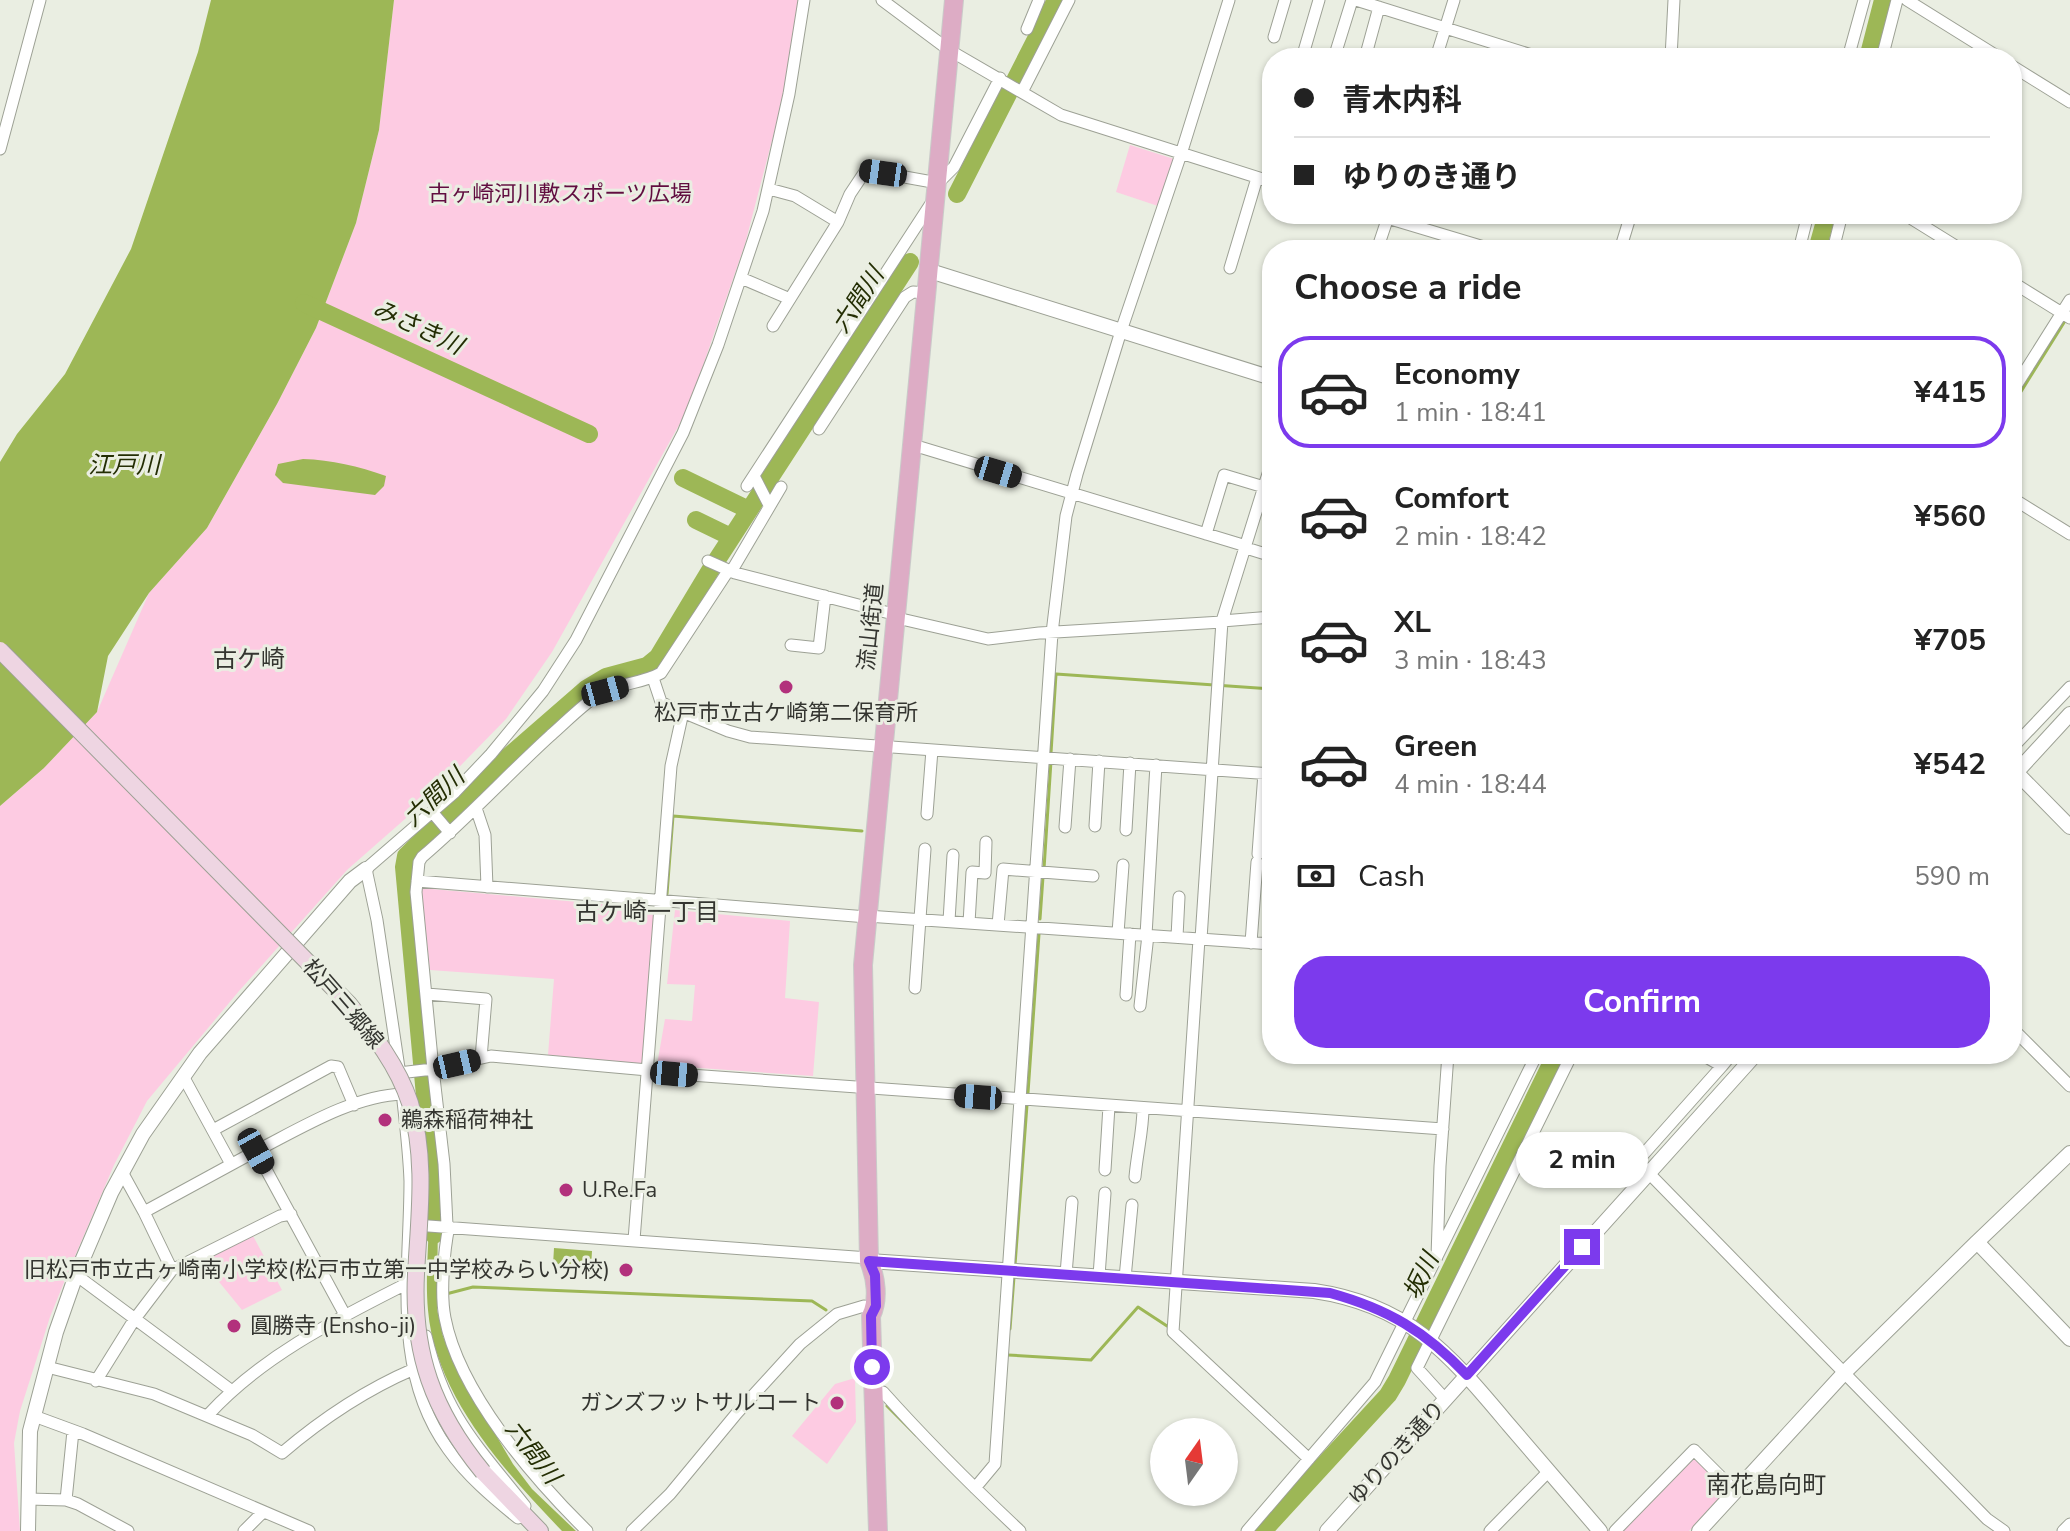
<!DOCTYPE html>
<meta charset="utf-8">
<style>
:root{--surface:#fff;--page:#f6f6f6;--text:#222;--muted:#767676;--line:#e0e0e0;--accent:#7c3aed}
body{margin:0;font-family:"Nunito Sans","Noto Sans JP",sans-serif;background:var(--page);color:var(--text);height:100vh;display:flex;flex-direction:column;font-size:30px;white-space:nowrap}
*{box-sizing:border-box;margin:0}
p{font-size:26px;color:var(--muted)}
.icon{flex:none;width:44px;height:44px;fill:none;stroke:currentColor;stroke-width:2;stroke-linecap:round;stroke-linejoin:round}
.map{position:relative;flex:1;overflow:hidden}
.details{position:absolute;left:1262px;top:240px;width:760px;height:824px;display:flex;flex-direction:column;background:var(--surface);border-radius:32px;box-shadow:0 2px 6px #0004}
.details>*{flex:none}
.top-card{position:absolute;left:1262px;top:48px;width:760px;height:176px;border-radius:32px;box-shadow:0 2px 6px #0004;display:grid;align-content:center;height:176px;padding:0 32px;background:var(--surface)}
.needle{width:52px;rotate:14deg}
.tools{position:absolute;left:1150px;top:1418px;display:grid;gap:16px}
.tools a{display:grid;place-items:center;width:88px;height:88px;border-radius:50%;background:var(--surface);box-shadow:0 2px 6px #0004;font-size:40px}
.end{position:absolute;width:36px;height:36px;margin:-18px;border:10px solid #7c3aed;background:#fff;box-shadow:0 0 0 4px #fff}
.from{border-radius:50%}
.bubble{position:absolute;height:56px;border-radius:28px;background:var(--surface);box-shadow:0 2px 6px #0004;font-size:26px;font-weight:700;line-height:56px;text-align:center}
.car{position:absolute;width:24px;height:48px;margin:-24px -12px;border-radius:10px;box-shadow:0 0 6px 2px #0007;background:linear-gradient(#222 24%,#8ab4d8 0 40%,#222 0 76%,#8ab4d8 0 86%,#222 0)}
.top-card b{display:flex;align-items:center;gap:28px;height:76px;font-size:30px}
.top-card b+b{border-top:2px solid var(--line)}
.top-card i{width:20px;height:20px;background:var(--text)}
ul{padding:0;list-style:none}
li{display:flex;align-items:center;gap:24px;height:112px;margin:0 16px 12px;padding:0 16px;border:4px solid transparent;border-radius:32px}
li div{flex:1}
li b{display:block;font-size:30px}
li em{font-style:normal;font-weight:700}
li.current{border-color:var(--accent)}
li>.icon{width:72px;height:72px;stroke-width:1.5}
h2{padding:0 32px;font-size:36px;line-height:96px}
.pay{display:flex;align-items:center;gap:20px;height:88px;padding:0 32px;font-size:30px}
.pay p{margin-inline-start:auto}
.cta{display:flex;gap:16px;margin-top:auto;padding:16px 32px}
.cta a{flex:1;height:92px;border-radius:32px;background:var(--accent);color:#fff;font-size:32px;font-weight:700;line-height:92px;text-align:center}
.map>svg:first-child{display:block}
.green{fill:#fdcbe2}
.water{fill:#9db756}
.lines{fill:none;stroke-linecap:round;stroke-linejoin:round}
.stream{stroke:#9db756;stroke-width:3}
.river{stroke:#9db756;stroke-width:18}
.minor-casing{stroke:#9da195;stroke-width:13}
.tertiary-casing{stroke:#9da195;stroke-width:16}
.secondary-casing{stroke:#9da195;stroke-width:18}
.primary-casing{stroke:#cacac9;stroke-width:20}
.minor{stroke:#fff;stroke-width:11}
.tertiary{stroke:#fff;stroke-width:14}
.secondary{stroke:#eed5e2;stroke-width:16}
.primary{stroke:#ddacc5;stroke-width:18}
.secondary-bridge-casing{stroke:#9da195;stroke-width:18;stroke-linecap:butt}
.secondary-bridge{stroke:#eed5e2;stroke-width:16}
.route{stroke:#7c3aed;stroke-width:10}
.poi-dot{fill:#b2317c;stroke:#eaeee2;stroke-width:3}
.labels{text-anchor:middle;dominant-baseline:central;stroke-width:6;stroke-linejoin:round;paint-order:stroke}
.park-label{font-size:22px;fill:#610d40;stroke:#eaeee2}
.street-label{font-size:22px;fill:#343530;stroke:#eaeee2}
.poi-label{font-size:22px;fill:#343530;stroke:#eaeee2;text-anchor:start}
.water-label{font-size:24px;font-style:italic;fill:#242e04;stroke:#eaeee2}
.neighbourhood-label{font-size:24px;fill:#343530;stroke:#eaeee2}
</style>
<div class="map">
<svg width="2070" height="1531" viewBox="0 0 2070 1531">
<rect width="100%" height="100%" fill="#eaeee2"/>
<path class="green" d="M394,0H799L782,102L745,244L688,409L552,652L506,719L430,797L347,870L239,991L147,1101L114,1165L69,1270L50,1317L20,1411L14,1443L20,1531H0V806L44,768L97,712L149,593L207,528L277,404L316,328L356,223L379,130Z
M1130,145L1174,159L1158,206L1116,192Z
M421,888L656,909L642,1064L548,1055L554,979L430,970Z
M675,910L790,921L785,998L819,1002L813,1076L657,1065L665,1019L692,1021L695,985L667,984Z
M253,1236L282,1290L242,1310L202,1261Z
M855,1378L856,1422L827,1464L792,1436L835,1384Z
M1691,1457L1698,1458L1725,1486L1726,1490L1689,1531H1619Z"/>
<path class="water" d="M211,0H394L379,130L356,223L316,328L277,404L207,528L149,593L108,656L97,712L44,768L0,806V462L17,434L65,374L131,249L198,52Z
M303,459C332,460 358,466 386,476L384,486L375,495L283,483L275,475L278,464Z
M429,1212H438L437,1309L443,1336L455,1366L513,1464L532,1489L576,1531H562C505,1472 435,1395 428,1310C425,1278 429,1244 429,1212Z
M554,1248L592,1251L591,1268L553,1265Z"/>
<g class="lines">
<path class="stream" d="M2012,406L2065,321
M1051,753L1056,674L1272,689
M1044,869L1051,761
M667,894L673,816L862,831
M1040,919L1043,877
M1028,1093L1039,934
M1511,1144L1523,1148
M1542,1154L1563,1161L1633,1158
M1015,1265L1027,1105
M446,1294L473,1287L812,1301L826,1310
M1010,1329L1014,1277
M1008,1355L1091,1360L1138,1307L1167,1326
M887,1406L916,1435"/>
<path class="river" d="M1868,58L1883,0
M957,194L1056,0
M1817,250L1827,214
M304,303L589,434
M683,478L749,510
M696,520L731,537
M434,1235L431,1161L404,867L406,856L501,763L586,689L606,677L647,666L658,657L711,569L910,262
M1263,1531L1388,1395L1397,1380L1556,1054"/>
<defs>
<path id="minor" d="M882,0L949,50L1061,115L1272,182
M1356,0L1541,58
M1907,0L2000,58
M1027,29L1039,0
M1274,37L1285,0
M1302,58L1319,0
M1334,58L1352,0
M1365,58L1379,7
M1436,58L1454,0
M1671,58L1674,0
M1848,58L1864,0
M1882,58L1897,0
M2012,66L2070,102
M1022,92L1069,0
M0,149L40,0
M769,189L795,196L838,222L850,194L866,170L938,183L954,167L1000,78
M1374,214L1494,250
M1904,214L1962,250
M1377,250L1389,214
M1620,250L1631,214
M1799,250L1808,214
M1833,250L1842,214
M1230,268L1257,178
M741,278L790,299
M2012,282L2070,318
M773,326L838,222
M2012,392L2070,300
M819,429L905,297L913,292L928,293
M913,445L1246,546
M754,476L769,505
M747,486L932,202
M2012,498L2070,534
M1206,534L1224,475L1264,487
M1246,548L1272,556
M708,561L735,573L897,615
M731,572L781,487
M897,618L988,639L1039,633L1222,622
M1222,621L1272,617
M791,645L819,648L825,596
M653,678L661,702L668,706L728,731L750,737L1272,774
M2012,748L2070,687
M476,808L485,835L487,887
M433,813L450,833
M927,814L932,750
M1095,826L1099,761
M1065,827L1070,759
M1126,830L1130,763
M1258,854L1264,773
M417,881L867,917
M867,916L1272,944
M949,921L953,855
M969,923L972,872L985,873L986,842
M998,925L1003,869L1093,876
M1118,933L1123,865
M1146,935L1156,765
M1177,937L1179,897
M1199,939L1173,1332L1309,1459
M1201,939L1222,621L1272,461
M1251,943L1257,862
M915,988L925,849
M427,994L486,999L481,1058
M1126,995L1130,934
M1140,1006L1148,935
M2012,1028L2070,1086
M1701,1054L1722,1066L1732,1054
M399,1068L377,920L366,869L455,792L491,754L543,691L576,640L683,433L718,345L763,211L789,94L804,0
M648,1072L1443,1129
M399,1073L433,1069L416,892L419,862L422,857C467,819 507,775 551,735C566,722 581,706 598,695C616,683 642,684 661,673L728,571
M183,1076L231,1164
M403,1101C406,1128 409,1154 410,1181C410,1271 391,1371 448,1449C467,1476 493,1498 518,1518
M213,1130L331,1066L338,1067L354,1105
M1525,1151L1561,1169L1633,1166L1722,1066
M1637,1161L1987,1519L2004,1531
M1105,1170L1109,1106
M122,1172L144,1212L256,1151
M1135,1177C1137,1153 1143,1131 1143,1108
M144,1212L172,1270
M415,1225L869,1258
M447,1225L444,1164L433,1069L491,1056L648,1070
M449,1226C444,1251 440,1293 445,1318C459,1392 534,1479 587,1531
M634,1240L671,766L683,712
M1437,1257L1440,1166L1448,1054
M1066,1274L1072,1202
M76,1275L232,1391
M1099,1276L1105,1193
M1125,1278L1132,1205
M345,1315L256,1151C301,1128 352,1096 403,1094
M426,1336C445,1416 476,1444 525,1506
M47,1367L154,1394L252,1435L282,1453C323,1418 365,1390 414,1369
M96,1381L134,1320L172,1270L280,1216L291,1214
M873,1392H883C926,1440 972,1486 1020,1531
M1446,1400L1417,1368L1572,1054
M208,1415C262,1356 335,1320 406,1284
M34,1416L83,1434L309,1531
M975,1488L995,1464L1052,633L1066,516L1077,474L1121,331L1181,154L1229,0
M28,1499L66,1500L78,1504L128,1531
M66,1500L73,1431
M244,1531L263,1512
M632,1531L670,1494L737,1413L800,1344L837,1314L864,1306
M1247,1531L1375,1382L1537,1054
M1490,1531L1549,1471
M1615,1531L1694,1450L1735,1491
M2063,1531L2070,1524"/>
<path id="tertiary" d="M930,271L1272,378
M2012,768L2070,827
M2012,777L2070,714
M1977,1242L2070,1153
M869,1261L1314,1291C1410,1305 1450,1355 1509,1425C1539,1460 1570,1496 1600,1531
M28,1531L30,1431L56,1332L76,1275L111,1193L143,1134L200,1053L350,881L366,869
M1327,1531L1756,1054
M1699,1531L1845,1372L1977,1242L2070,1339"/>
<path id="secondary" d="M483,1472L540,1531"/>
<path id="primary" d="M878,1531L871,1316C879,1299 876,1278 869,1261L863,965L954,0"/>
</defs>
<use href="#minor" class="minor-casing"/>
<use href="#tertiary" class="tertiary-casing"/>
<use href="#secondary" class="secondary-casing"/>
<use href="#primary" class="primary-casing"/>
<use href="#minor" class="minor"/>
<use href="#tertiary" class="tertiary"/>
<use href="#secondary" class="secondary"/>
<use href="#primary" class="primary"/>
<defs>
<path id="secondary-bridge" d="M0,650L349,1004C373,1034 398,1066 410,1103C427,1159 419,1217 416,1274C412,1353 433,1411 483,1472"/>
</defs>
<use href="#secondary-bridge" class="secondary-bridge-casing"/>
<use href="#secondary-bridge" class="secondary-bridge"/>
</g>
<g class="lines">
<path class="route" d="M872,1367L871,1316L876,1306L875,1275L869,1261L1330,1293C1388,1309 1425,1331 1467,1375L1582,1247"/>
</g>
<g class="poi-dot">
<circle cx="786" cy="687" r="8"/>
<circle cx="385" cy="1120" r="8"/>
<circle cx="566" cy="1190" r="8"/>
<circle cx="626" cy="1270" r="8"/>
<circle cx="234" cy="1326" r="8"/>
<circle cx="837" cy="1403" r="8"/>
</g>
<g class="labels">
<g class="park-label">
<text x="560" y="194">古ヶ崎河川敷スポーツ広場</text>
</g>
<g class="street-label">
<text transform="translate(871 627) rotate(-84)">流山街道</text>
<text transform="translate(343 1004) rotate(49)">松戸三郷線</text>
<text transform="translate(1397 1453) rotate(-48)">ゆりのき通り</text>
</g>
<g class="poi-label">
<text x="786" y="713" text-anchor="middle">松戸市立古ケ崎第二保育所</text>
<text x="401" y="1120">鵜森稲荷神社</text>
<text x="582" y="1190">U.Re.Fa</text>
<text x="610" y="1270" text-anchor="end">旧松戸市立古ヶ崎南小学校(松戸市立第一中学校みらい分校)</text>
<text x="250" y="1326">圓勝寺 (Ensho-ji)</text>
<text x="821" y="1403" text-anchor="end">ガンズフットサルコート</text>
</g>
<g class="water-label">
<text transform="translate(858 300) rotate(-57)">六間川</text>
<text transform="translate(418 327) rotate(25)">みさき川</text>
<text x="124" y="465">江戸川</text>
<text transform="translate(434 797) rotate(-43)">六間川</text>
<text transform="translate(1421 1276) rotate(-64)">坂川</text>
<text transform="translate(533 1452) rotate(52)">六間川</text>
</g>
<g class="neighbourhood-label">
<text x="249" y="659">古ケ崎</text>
<text x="647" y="912">古ケ崎一丁目</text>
<text x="1766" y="1485">南花島向町</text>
</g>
</g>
</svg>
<div class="tools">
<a><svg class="needle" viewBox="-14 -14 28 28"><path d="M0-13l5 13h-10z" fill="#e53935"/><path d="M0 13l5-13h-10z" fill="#767676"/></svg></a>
</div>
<i class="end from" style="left:872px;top:1367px"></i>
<i class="end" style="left:1582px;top:1247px"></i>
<div class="bubble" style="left:1516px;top:1132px;width:132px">2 min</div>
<i class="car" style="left:883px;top:173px;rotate:278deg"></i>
<i class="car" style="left:998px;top:472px;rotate:107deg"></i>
<i class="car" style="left:605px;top:691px;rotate:75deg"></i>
<i class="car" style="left:457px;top:1064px;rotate:77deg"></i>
<i class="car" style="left:674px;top:1074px;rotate:95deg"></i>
<i class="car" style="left:978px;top:1097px;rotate:274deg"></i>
<i class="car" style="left:256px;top:1151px;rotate:151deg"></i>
<div class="top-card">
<b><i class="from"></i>青木内科</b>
<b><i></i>ゆりのき通り</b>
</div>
<section class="details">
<h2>Choose a ride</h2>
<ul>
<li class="current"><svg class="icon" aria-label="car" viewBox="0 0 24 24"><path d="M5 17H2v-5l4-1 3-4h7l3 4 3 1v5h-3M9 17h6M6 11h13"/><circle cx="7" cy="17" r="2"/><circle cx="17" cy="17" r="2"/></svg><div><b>Economy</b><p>1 min · 18:41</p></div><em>¥415</em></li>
<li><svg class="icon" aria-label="car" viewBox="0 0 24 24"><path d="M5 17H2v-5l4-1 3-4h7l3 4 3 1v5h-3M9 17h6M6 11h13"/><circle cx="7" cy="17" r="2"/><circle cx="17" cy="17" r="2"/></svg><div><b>Comfort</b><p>2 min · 18:42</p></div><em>¥560</em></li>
<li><svg class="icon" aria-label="car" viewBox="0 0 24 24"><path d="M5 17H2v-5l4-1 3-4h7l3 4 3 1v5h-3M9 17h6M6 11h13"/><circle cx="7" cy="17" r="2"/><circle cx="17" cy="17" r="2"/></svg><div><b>XL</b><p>3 min · 18:43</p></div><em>¥705</em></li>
<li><svg class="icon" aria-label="car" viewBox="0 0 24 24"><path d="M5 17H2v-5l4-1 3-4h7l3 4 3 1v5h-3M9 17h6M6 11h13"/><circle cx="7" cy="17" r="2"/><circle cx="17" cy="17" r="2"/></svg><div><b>Green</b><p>4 min · 18:44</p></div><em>¥542</em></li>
</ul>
<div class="pay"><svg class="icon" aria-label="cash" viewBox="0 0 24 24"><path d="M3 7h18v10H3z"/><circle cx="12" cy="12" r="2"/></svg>Cash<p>590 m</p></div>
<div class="cta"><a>Confirm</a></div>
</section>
</div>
